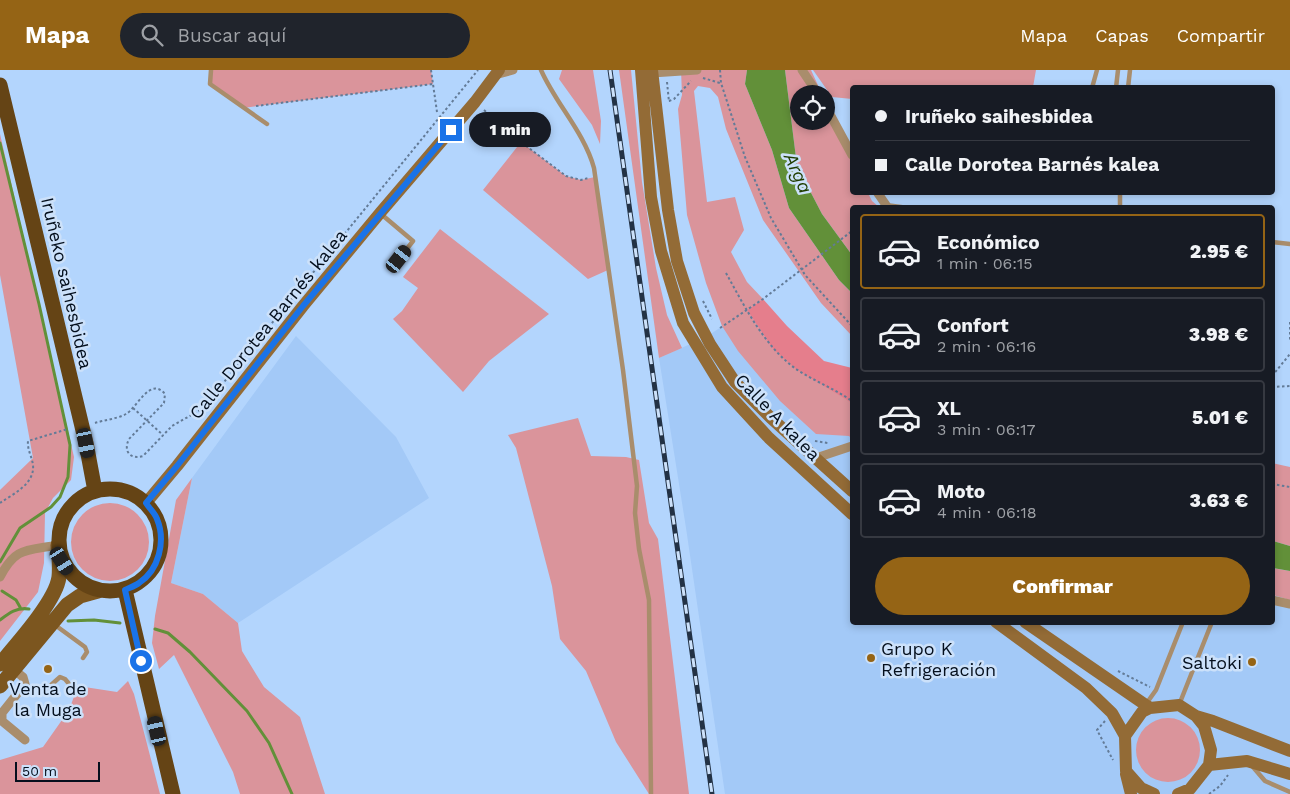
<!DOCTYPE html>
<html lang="es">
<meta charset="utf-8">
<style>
:root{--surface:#171b24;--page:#20242c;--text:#f1f3f6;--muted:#9ea1a6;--line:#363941;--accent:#956415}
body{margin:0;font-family:"Work Sans",sans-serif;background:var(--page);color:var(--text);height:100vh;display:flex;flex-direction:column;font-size:19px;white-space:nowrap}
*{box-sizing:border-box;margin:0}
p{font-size:16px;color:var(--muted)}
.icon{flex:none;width:28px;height:28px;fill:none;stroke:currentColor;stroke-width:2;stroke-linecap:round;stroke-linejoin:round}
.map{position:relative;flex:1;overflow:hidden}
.panel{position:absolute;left:850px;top:135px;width:425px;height:420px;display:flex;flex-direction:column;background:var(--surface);border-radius:5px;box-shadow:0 2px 8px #0003}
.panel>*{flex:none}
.banner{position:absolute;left:850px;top:15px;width:425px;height:110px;border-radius:5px;box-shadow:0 2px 8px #0003;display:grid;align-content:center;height:110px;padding:0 25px;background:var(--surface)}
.controls{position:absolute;left:790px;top:15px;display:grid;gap:10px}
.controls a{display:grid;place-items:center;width:45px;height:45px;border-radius:50%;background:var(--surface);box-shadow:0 2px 8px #0003;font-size:25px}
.scale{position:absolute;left:15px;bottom:12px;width:85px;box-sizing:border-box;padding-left:5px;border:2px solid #040f1d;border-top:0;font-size:14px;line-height:18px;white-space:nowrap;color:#040f1d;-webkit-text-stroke:4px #cce1fa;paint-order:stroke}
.end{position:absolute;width:22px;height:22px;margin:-11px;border:6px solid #1a73e8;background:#fff;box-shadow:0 0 0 2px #fff}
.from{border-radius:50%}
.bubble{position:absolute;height:35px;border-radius:18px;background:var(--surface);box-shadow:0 2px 8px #0003;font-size:16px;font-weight:800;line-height:35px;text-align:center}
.car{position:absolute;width:15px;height:30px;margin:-15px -8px;border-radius:6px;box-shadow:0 0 4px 1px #0007;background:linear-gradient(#222 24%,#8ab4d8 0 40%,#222 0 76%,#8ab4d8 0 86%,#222 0)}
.banner b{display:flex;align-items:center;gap:18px;height:48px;font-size:19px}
.banner b+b{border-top:1px solid var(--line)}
.banner i{width:12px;height:12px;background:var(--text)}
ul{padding:9px 0 0;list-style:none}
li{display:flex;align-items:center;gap:15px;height:75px;margin:0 10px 8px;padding:0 15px;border:2px solid var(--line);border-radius:5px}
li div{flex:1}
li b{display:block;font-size:19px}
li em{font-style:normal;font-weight:800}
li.current{border-color:var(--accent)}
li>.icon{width:45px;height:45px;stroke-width:1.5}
.button{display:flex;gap:10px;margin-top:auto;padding:10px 25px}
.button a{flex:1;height:58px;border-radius:30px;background:var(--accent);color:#fff;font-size:20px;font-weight:800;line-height:58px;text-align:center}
header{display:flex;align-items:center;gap:30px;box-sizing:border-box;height:70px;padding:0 25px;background:var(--accent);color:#fff}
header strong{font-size:24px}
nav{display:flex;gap:28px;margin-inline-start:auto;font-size:18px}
.search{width:350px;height:45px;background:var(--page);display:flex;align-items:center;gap:12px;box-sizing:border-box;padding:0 18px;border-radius:28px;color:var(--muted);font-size:19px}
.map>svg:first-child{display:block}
.built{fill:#a3c9f7}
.green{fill:#da949b}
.forest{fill:#e57e8c}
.water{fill:#629039}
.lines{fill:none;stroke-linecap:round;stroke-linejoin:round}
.stream{stroke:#629039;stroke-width:3}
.path{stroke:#637b97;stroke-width:2;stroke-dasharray:2.5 2.5;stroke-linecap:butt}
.lane{stroke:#a98d6c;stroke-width:4.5}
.street{stroke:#a98d6c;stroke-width:9}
.secondary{stroke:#936b36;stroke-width:12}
.primary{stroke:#7c561f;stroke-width:15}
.highway{stroke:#654415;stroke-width:15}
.rail-casing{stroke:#233245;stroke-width:5}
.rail{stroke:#cce1fa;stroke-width:3;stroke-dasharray:9;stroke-linecap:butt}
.route{stroke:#1a73e8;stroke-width:6}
.poi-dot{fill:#956415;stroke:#cce1fa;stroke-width:2}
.labels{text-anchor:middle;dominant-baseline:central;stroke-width:5;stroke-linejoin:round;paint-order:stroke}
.street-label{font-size:18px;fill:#040f1d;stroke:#cce1fa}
.poi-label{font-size:18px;fill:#040f1d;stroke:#cce1fa;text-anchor:start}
.water-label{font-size:19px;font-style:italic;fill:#1f3d00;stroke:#cce1fa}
</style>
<header>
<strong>Mapa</strong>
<div class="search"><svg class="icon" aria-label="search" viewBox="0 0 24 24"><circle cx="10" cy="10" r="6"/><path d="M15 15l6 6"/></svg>Buscar aquí</div>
<nav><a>Mapa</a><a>Capas</a><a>Compartir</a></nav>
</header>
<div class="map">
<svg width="1290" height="724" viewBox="0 0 1290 724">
<rect width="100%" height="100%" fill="#b3d5fd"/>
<path class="built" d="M747,240L852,330V552H1272L1273,526L1290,531V724H725L686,458L659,288L706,267Z
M296,266L396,367L429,428L238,553L203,524L171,513L192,408Z"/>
<path class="green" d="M211,0H431L433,14L243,38L210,14Z
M562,0H593L601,51L600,74L592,55L559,9Z
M619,0H631L642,112L656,198L667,245L682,278L659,288Z
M681,0H747L745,14L772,80L789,138L839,210L852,223V266L821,233L763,150L726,59L718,27L710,18L698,16L694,21L707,132L735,127L744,160L731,182L747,212L763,229L747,240L772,278L852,331V369L849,366L816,364L780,331L738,281L722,256L706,213L687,145L678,39L682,25Z
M785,0H811L822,24H799V51H826V33L852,89V122L868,123L872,131L879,137L852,138V185L822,144L797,96Z
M813,0H1036L1033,17L852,18V29L832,27Z
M0,64L74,387L71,410L53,428L45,443L44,493L38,522L0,571V420L33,388L0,205Z
M521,72L566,106L581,110L595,107L608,200L588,209L483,120Z
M440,159L549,244L489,291L463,322L393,249L402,241L418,218L403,207Z
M578,348L591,386L626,387L639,390L649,453L658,469L689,724H649L616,672L586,601L560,569L552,516L516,378L508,365Z
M1272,393L1290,397V476L1273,471Z
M192,408L171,513L203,524L238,553L242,581L264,617L300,647L325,724H240L233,702L174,585L159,599L152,573L155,546L176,430Z
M71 472a39 39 0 1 1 78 0a39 39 0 1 1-78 0Z
M1272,498L1290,501V530L1273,525Z
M128,611L134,624L160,724H0V690L43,677L69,640L78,616L117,622Z
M1136 680a32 32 0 1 1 64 0a32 32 0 1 1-64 0Z"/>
<path class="forest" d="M763,229L787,256L824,291L852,298V333L796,299L772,278L747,240Z"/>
<path class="water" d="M747,0H785L797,96L822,144L852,185V223L839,210L789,138L772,80L745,14Z
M1273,471L1290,476V501L1273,498Z"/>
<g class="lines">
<path class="stream" d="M0,73L39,234L70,375L68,407L60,427L51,437L20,458L0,492
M2,521L16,530L20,537
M0,550C9,543 17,537 29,539
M68,551L94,550L120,553
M155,559L168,563L190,582L247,641L269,673L292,724"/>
<path class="path" d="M431,0L437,42
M720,0L721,13L745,87L771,148L805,205L852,256
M703,8L720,13
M667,12L669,32
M669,31L674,29L691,11
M256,36L433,14
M484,40L521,72L566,106L581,110L588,108
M726,203C745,237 764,276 796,299C814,311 835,319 852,331
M703,231L712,249
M1290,252V270
M720,258L763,229L852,161
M1272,306L1290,284
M1272,317L1290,316
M133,338L163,365
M95,353C104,350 117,349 126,344C137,338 150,306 165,324L164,333L129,369C123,381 130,390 143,386L172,356L202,339L478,0
M815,371L828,373
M1272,414L1290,417
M0,433C13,424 35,414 33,395C32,387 27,379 28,371L68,359
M1118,601L1150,617
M1105,651L1097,660L1113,690
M1209,724L1220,716L1228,705"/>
<path class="lane" d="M211,0L210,14L267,54
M541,0C556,34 584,62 594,98L623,300L637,416L635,443L639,479L649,530L651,724
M1092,18L1097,0
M1116,18L1118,0
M1128,18L1130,0
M886,135L908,138
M1120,138V122
M381,144L413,171L399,189
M1272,172L1290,174
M55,555L85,577L87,582L83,588
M25,614L37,622L42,623L60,607L65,609L70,615
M1146,634L1156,620L1183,552
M1179,635L1212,552
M1253,697L1265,711L1290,722"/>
<path class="street" d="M802,0L818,24
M652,3L697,0
M495,5L513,0
M826,37L852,85
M877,122L886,135
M816,388L852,376
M0,507C16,476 27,481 58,475
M1272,530L1290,534
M13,599L23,607L25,614L2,643V651L25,670"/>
<path class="secondary" d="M641,0L651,127L661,181L683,253L722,317L769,368L852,444
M652,0L668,140L677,191L694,243L710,274L735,312L771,348L852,421
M146,433L177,396L303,236L380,143L475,32L499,0
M996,552L1086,618L1112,643L1125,666
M1025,552L1150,638
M1196,646L1213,651L1290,681
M1209,695L1247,691L1290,704
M1126,704L1131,724
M1154,724L1141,718L1126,701L1125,666L1142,642L1150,638L1179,635L1196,646L1204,656L1211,680L1209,695L1190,719L1178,724"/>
<path class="primary" d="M0,594C16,575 56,531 59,507C60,497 59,485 58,475
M0,616L67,535L80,526L98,521"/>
<path class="highway" d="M0,15L86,373L95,421
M59 470a51 51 0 1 1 102 0a51 51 0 1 1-102 0Z
M125,520L173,724"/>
<defs>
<path id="rail" d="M610,0L712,724"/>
</defs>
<use href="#rail" class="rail-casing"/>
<use href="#rail" class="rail"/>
</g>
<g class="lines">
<path class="route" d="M141,591L125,520C129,518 135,516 139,513C159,500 166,471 157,449C155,443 149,438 146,433L177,396L303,236L451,60"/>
</g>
<g class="poi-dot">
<circle cx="871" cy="588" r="5"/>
<circle cx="1252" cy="592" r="5"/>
<circle cx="48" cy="599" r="5"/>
</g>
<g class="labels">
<g class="street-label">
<text transform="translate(67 213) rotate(77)">Iruñeko saihesbidea</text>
<text transform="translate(268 254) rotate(-51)">Calle Dorotea Barnés kalea</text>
<text transform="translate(778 347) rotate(46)">Calle A kalea</text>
</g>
<g class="poi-label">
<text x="881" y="578">Grupo K<tspan x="881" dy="21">Refrigeración</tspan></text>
<text x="1242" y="592" text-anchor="end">Saltoki</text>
<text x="48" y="618" text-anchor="middle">Venta de<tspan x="48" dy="21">la Muga</tspan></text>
</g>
<g class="water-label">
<text transform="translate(798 103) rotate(66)">Arga</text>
</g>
</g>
</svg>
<div class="controls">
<a><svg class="icon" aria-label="locate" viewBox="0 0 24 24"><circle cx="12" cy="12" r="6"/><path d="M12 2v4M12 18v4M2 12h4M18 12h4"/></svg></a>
</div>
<div class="scale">50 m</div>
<i class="end from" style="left:141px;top:591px"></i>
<i class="end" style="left:451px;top:60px"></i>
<div class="bubble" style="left:469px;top:42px;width:82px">1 min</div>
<i class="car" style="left:399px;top:189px;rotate:38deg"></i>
<i class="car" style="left:86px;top:373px;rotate:169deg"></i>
<i class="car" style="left:62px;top:491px;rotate:148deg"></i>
<i class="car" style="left:157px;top:661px;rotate:347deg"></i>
<div class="banner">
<b><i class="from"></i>Iruñeko saihesbidea</b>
<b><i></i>Calle Dorotea Barnés kalea</b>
</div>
<section class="panel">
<ul>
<li class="current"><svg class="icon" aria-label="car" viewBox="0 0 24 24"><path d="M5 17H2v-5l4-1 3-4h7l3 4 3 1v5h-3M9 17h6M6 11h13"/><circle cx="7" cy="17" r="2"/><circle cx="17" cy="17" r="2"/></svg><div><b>Económico</b><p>1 min · 06:15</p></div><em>2.95 €</em></li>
<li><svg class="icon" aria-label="car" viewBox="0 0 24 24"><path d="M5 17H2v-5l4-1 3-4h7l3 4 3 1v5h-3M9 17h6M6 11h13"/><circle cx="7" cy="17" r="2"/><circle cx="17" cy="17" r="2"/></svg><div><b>Confort</b><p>2 min · 06:16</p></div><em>3.98 €</em></li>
<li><svg class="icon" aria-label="car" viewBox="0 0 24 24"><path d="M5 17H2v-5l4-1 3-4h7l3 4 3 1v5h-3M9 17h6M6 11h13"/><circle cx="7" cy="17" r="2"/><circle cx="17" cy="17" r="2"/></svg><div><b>XL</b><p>3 min · 06:17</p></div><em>5.01 €</em></li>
<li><svg class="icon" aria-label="car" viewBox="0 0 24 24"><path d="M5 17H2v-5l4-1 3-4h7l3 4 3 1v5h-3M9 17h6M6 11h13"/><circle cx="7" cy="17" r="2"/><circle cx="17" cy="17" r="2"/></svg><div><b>Moto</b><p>4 min · 06:18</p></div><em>3.63 €</em></li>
</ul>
<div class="button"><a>Confirmar</a></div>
</section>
</div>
